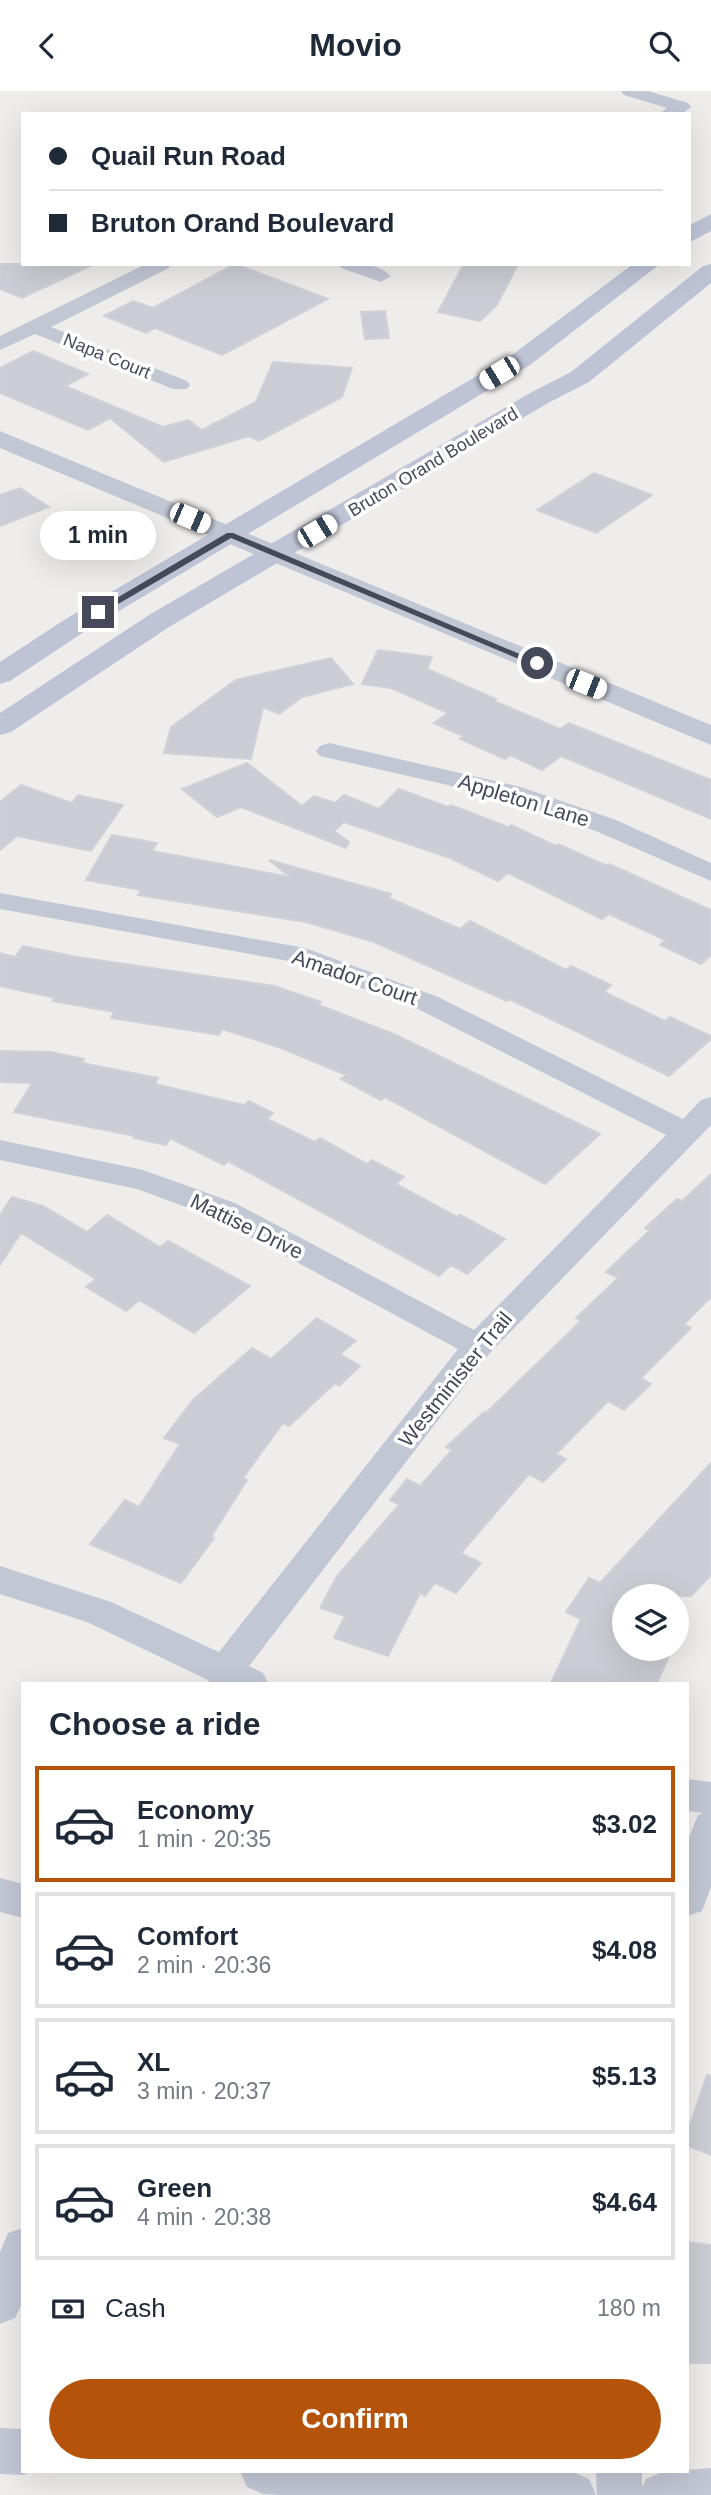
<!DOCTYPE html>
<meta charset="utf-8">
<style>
:root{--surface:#fff;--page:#f2f2f3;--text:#1f2937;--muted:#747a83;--line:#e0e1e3;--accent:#b45309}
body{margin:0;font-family:Helvetica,sans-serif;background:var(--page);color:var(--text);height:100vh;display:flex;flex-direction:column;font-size:26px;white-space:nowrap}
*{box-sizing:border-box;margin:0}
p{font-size:23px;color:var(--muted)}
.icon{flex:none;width:38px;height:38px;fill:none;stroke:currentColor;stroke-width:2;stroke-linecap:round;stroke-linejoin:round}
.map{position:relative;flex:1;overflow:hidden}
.details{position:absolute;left:21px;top:1591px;width:668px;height:791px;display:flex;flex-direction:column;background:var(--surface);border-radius:0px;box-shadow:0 7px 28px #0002}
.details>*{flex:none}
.banner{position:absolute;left:21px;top:21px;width:670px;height:154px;border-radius:0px;box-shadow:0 7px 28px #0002;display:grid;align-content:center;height:154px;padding:0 28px;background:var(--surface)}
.tools{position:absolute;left:612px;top:1493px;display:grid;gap:14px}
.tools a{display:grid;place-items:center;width:77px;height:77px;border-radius:50%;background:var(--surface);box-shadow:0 7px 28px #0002;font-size:35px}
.end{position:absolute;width:32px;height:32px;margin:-16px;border:9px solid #45495a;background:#fff;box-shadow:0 0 0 4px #fff}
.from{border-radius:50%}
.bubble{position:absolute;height:49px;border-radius:24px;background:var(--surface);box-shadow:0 7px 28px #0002;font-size:23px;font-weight:700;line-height:49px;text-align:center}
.car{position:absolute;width:21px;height:42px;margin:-21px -10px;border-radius:9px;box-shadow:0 0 5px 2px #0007;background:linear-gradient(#fff 24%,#345 0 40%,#fff 0 76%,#345 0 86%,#fff 0)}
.banner b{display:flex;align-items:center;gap:24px;height:66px;font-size:26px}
.banner b+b{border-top:2px solid var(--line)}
.banner i{width:18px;height:18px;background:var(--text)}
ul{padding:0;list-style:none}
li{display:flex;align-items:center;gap:21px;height:116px;margin:0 14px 10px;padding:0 14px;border:4px solid var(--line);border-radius:0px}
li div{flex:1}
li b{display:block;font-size:26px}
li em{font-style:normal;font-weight:700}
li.current{border-color:var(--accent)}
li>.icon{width:63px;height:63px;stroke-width:1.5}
h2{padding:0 28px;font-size:32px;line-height:84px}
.pay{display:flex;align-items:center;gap:18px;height:77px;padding:0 28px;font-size:26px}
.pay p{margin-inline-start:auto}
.primary-button{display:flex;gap:14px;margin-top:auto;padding:14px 28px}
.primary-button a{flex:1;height:80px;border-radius:42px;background:var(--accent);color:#fff;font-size:28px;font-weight:700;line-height:80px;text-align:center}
header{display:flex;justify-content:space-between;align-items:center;height:91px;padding:0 28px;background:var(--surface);font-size:32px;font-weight:700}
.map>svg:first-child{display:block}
.building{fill:#cccdd4;stroke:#d0d0d8;stroke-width:2}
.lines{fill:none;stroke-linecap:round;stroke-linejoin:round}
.minor{fill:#c2c7d4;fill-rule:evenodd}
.tertiary{fill:#c2c7d4;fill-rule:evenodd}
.secondary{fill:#bec3d6;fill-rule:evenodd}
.route{fill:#45495a}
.labels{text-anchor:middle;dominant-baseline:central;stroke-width:7;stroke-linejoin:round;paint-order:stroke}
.far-street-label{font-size:18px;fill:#45495a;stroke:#fff}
.street-label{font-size:21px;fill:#45495a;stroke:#fff}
</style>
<header><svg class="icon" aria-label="back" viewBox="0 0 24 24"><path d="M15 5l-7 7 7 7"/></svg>Movio<svg class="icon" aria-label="search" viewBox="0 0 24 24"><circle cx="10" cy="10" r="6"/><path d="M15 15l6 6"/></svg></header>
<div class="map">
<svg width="711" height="2404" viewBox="0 0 711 2404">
<rect width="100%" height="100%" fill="#efedec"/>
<path class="building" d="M0,173H94L22,207L0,198Z
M235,173L328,208L222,264L155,237L146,242L104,225L133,210L153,217Z
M464,173H518L497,214L480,230L438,221Z
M385,220L389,247L365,248L361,221Z
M33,260L88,283L65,295L163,336L188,329L202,339L256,311L273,271L352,277L342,306L259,350L249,345L164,371L110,327L88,339L0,302V277Z
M594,382L652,404L596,442L537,419Z
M20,397L49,416L0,435V404Z
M378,559L432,566L427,578L496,608L494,610L560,638L569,632L711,689V728L561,665L542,679L510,664L505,668L460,648L463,645L434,632L448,622L391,597L362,593Z
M331,567L353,593L302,606L279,623L263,616L251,668L164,662L171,636L236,589Z
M247,672L302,715L314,705L335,712L344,704L379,718L399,698L448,716L451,714L508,736L511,734L556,755L558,753L607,775L609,773L711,819V864L701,873L660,854L665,849L609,823L602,828L508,782L498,790L450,767L344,731L334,740L349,751L346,757L241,716L217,726L182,698Z
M21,694L72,712L78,704L123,714L91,760L17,745L0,759V711Z
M112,744L157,752L152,760L290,786L269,769L391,803L389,807L460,838L470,830L566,879L571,875L611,894L604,901L665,930L670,926L711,945V948L669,985L509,908L507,910L374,851L306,831L138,804L141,799L86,789Z
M23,855L77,866L274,895L321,911L319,914L396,944L600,1043L545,1093L385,1006L381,1009L341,988L346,984L281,957L222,938L219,944L111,927L114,921L53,910L55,907L0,895V862L15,866Z
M0,960L51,961L84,968L82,972L158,987L155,993L244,1014L249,1010L273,1022L267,1028L315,1051L320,1047L367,1073L372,1069L404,1086L396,1093L457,1126L460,1124L505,1148L467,1183L451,1174L439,1185L228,1070L224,1074L170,1047L166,1054L134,1047L135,1045L14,1021L32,992L0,991Z
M711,1083V1206L684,1233L691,1237L641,1287L651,1293L624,1319L608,1310L556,1363L566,1368L543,1391L529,1383L461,1462L481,1472L456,1502L435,1492L425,1505L420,1502L388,1565L334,1547L345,1525L320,1517L337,1485L399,1414L390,1409L407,1388L420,1395L452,1359L446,1356L484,1321L486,1322L581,1230L576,1227L618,1187L606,1181L650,1139L645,1137L677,1108L682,1110Z
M12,1106L43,1115L87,1141L107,1124L160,1156L168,1150L250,1195L194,1242L139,1209L126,1220L86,1196L96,1188L21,1142L0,1174V1124Z
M317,1227L356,1250L340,1263L360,1275L339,1295L335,1292L289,1335L283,1332L243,1387L247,1389L211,1446L214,1447L181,1492L90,1453L125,1409L139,1416L180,1353L164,1347L193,1309L252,1257L271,1268Z
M711,1372V1484L691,1505H625V1558H672L657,1592H551L581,1528L566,1521L589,1487L600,1492Z
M707,1984L711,1985V2064L688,2055V2040Z
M688,2151L711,2154V2272H688Z"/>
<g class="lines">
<path class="minor" d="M621,0H648L688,12L691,16L682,23H659L667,17L624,4Z
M146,173H171L169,177L51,236L187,290L190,294L187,298H173L35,243L0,259V245Z
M339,173C356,173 378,171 391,185L381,191L341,177Z
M329,652L521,696L616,729L711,772V790L598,741L505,707L320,665L316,660L320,655Z
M0,802L305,857L438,906L683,1028L701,1009L711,1006V1034L489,1263L249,1575L263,1582L268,1592H210L208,1589L87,1531L0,1503V1475L111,1511L219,1561L458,1258L213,1126L137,1098L0,1069V1049L143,1079L235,1112L474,1239L666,1044L418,918L289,870L0,818Z
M688,1688L711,1691V1796L702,1820L688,1825V1749L698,1724L703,1722L688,1720Z
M0,1787L23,1793V1827L0,1821Z
M23,2137V2210L15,2227L0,2233V2161L8,2142Z
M0,2337L23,2338V2380H32L23,2384L0,2383Z
M711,2377V2404H597L596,2380H642V2396L646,2388L662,2381Z
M240,2380H558L573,2381L589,2388L596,2404H279L263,2403L247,2396Z"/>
<path class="tertiary" d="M0,340L711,634V654L0,357Z"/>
<path class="secondary" d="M711,123V140L690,151V134Z
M633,173H660L530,274L84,541L10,590L0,593V571L64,529L512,264Z
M711,173V192L589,291L548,312L169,536L11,641L0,644V622L149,524L530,302L571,281L703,175Z"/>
</g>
<path class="route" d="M227,442H233L541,572L533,574L231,447L101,523L93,521Z"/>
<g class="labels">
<g class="far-street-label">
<text transform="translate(107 265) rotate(22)">Napa Court</text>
<text transform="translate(433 371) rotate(-31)">Bruton Orand Boulevard</text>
</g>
<g class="street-label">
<text transform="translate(524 709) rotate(17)">Appleton Lane</text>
<text transform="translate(355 886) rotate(19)">Amador Court</text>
<text transform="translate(247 1135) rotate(26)">Mattise Drive</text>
<text transform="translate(455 1288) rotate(-51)">Westminister Trail</text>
</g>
</g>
</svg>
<div class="tools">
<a><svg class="icon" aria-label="layers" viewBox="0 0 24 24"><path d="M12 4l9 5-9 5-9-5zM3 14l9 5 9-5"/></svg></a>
</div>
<i class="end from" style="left:537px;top:572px"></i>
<i class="end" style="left:98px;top:521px"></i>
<div class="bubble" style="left:40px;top:420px;width:116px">1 min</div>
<i class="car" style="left:499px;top:282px;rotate:239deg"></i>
<i class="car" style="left:190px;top:427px;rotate:113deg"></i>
<i class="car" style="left:317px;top:440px;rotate:59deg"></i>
<i class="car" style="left:586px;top:593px;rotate:112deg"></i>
<div class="banner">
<b><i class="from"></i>Quail Run Road</b>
<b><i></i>Bruton Orand Boulevard</b>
</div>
<section class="details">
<h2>Choose a ride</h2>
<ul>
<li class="current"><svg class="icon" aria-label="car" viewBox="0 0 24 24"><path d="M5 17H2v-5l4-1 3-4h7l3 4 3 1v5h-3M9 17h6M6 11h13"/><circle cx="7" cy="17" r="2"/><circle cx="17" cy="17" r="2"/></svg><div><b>Economy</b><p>1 min · 20:35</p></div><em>$3.02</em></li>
<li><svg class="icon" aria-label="car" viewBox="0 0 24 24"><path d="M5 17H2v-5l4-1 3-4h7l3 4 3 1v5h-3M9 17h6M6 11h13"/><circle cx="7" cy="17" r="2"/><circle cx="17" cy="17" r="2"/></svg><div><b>Comfort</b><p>2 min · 20:36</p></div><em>$4.08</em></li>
<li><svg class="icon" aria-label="car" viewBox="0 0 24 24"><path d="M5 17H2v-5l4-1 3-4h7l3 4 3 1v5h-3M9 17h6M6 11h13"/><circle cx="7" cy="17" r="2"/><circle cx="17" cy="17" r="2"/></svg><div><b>XL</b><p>3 min · 20:37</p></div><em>$5.13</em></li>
<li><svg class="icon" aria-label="car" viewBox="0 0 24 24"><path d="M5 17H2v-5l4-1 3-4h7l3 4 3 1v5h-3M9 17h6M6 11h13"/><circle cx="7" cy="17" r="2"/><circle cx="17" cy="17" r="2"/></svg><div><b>Green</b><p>4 min · 20:38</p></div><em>$4.64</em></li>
</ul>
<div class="pay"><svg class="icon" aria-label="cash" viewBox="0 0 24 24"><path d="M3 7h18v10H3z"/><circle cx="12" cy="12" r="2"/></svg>Cash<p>180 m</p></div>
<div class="primary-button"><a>Confirm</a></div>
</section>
</div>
